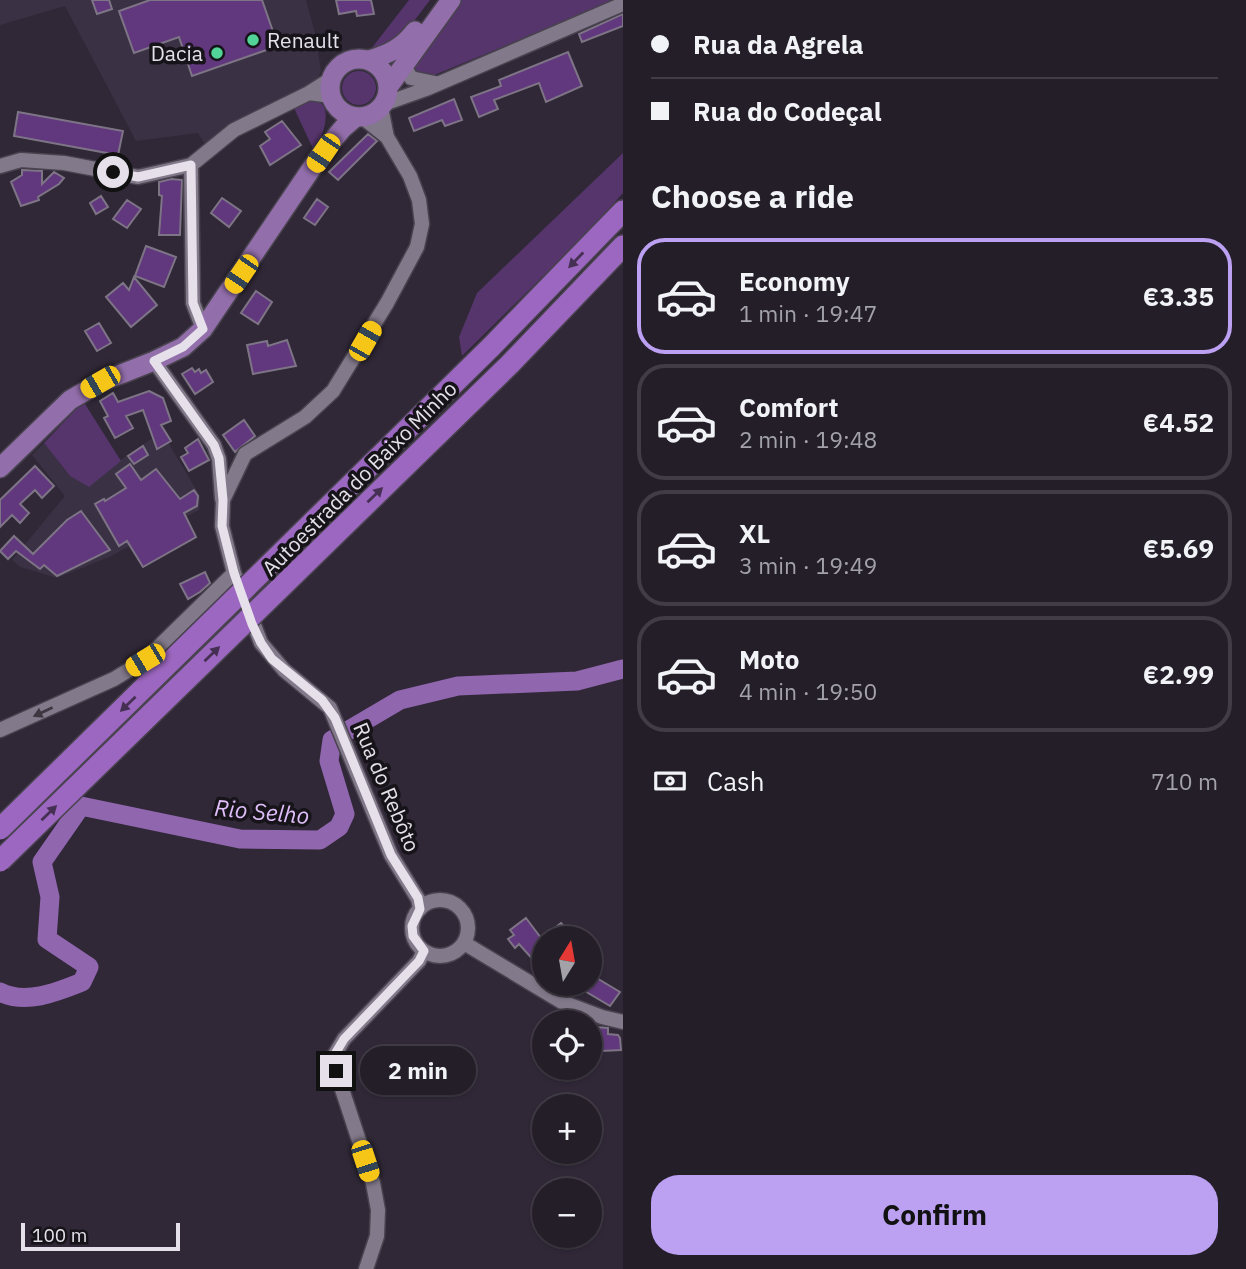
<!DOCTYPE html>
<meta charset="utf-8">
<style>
:root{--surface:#241e29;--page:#2c2731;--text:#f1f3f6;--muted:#a3a2a8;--line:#413c46;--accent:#bca0f2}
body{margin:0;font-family:"IBM Plex Sans",sans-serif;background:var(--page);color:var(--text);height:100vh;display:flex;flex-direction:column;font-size:26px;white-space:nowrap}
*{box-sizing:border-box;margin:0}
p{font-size:23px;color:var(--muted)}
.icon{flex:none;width:38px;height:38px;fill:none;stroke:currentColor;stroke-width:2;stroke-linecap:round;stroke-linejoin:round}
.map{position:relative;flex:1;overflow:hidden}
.drawer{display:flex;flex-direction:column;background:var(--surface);width:623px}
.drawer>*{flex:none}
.hud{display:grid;align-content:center;height:154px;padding:0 28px;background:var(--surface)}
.needle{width:46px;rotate:11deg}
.controls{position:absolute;left:532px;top:926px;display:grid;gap:14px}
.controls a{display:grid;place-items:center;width:70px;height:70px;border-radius:50%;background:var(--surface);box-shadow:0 2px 5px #0004,0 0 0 2px var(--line);font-size:35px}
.scale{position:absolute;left:21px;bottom:18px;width:159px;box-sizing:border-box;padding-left:7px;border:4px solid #e5e0e9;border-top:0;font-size:19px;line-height:24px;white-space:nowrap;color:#e5e0e9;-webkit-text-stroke:5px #161319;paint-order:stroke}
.end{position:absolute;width:32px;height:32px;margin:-16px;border:9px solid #e5e0e9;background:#111;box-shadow:0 0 0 4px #111}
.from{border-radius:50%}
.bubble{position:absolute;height:49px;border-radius:24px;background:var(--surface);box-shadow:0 2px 5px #0004,0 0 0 2px var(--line);font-size:23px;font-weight:800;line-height:49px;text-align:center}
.car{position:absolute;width:21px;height:42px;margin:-21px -10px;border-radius:9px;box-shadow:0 0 5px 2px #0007;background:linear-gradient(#f5c518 24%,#345 0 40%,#f5c518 0 76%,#345 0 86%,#f5c518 0)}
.hud b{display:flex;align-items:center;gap:24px;height:66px;font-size:26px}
.hud b+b{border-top:2px solid var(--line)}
.hud i{width:18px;height:18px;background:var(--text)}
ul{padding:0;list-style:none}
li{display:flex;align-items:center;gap:21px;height:116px;margin:0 14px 10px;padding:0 14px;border:4px solid var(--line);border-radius:28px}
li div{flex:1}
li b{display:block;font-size:26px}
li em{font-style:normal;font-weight:800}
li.current{border-color:var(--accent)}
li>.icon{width:63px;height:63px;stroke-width:1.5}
h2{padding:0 28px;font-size:32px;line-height:84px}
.pay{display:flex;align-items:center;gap:18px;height:77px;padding:0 28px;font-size:26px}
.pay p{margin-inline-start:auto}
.primary-button{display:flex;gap:14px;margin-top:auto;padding:14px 28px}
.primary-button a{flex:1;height:80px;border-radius:28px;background:var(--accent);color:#111;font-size:28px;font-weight:800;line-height:80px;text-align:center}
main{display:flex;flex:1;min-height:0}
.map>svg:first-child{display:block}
.built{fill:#3b3144}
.green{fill:#55356b}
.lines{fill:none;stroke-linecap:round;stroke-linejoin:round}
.river{stroke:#9066af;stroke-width:19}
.building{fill:#61387d;stroke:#7d7485;stroke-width:2}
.minor-casing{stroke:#49434f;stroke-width:17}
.major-casing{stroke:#49434f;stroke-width:22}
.highway-casing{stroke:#49434f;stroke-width:24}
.minor{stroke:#82798a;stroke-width:14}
.major{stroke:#926eaa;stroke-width:19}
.highway{stroke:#9c67c0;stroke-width:21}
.highway-bridge-casing{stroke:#49434f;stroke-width:24;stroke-linecap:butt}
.highway-bridge{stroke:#9c67c0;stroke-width:21}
.oneway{fill:#453053}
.oneway2{fill:#3c3741}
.route{stroke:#e5e0e9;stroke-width:9}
.poi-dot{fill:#52d397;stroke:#161319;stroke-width:2.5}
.labels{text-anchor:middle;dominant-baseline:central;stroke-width:7;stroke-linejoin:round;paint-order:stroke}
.poi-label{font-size:21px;fill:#e5e0e9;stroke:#161319;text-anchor:start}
.street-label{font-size:21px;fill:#e5e0e9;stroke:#161319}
.water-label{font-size:23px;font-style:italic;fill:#e0befa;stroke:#161319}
</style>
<main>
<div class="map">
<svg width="623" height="1269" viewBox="0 0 623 1269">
<rect width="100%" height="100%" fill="#302837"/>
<path class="built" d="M0,0H306L315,33L321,71L316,83L206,146L198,133L136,141L65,6L0,25Z
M162,432L200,496L199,510L109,557L57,578L20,567L12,560L65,496L32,455L44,443L70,476L89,486L127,455Z"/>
<path class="green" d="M409,0H430C415,19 398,48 371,49Z
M457,0H616L432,76L422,78L414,71L413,66Z
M342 88a17 17 0 1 1 34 0a17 17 0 1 1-34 0Z
M313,100C337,103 321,139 315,153L294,108Z
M623,153V193L588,232L462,356L459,337L477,293Z
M85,404L121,461L89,487L70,476L44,443L77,408Z"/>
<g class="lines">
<path class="river" d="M0,992C26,1005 57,992 82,982L89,967L47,939L50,897L42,862L81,806L240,839L320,840L339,827L345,814L329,761L332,740L400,700L458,686L577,681L623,669"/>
</g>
<path class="building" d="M92,0H109L112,9L97,14Z
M150,0H262L278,46L192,76L179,37L134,53L119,11Z
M336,0H371L374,14L357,16L356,11L339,14Z
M623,14V26L582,42L579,34Z
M568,52L582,86L546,102L539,83L494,100L498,109L479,117L471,97L501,86L499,80Z
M454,99L462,120L445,126L442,120L414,131L409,118Z
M18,112L123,131L118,155L14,136Z
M282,121L301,145L270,165L260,146L270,139L265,132Z
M368,134L377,141L338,180L329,172Z
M22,170L42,171V184L54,172L64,178L59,184L38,197L39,200L21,206L11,182L22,175Z
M171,179L182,180L180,235H159L162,196L159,195V182Z
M101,196L108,207L96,214L90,203Z
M222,198L241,211L229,227L211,213Z
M317,199L328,207L315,225L304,218Z
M127,200L141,209L127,228L113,219Z
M146,246L176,257L164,287L135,276Z
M134,277L157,305L131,327L106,297L123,283L129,290Z
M256,291L272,302L258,324L241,313Z
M99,323L111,343L97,351L85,331Z
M287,340L296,366L253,374L247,345L267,341L268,346Z
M192,368L195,372L199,369L201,373L206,370L213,382L195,394L182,374Z
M149,391L163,398L171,421L161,425L171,441L157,449L143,410L126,416L133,428L115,438L104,418L108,416L100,401L113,393L118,402Z
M244,420L255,436L235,452L223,435Z
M198,439L209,460L189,471L181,457L188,453L185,448Z
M143,446L148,455L134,464L128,456Z
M130,464L141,480L156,469L180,499L194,490L198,496L197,506L184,513L196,537L143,567L127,541L119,546L95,504L104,499L105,501L126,488L116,474Z
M35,466L54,486L42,498L35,490L20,504L29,513L20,523L12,515L0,527V500Z
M81,511L110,550L57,576L44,565L40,569L16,551L8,559L0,551L14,536L33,554L67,520Z
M205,572L210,583L200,592L188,599L180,584Z
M526,918L544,942V972L519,944L515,948L508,939L514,935L510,930Z
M561,923L575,938H542Z
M590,974L620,992L610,1006L573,984H590Z
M595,1027L608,1028V1034L618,1035L620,1038L621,1050L601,1051L600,1046H595L593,1036L595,1035Z"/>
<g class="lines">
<defs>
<path id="minor" d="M403,64L411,78L435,83
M309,93L331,96
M384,104L426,89L623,4
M381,107L387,137
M362,117L387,137L410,176L419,200L422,224L417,247L387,303L333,391L305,417L245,454L223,500L222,526L234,573L261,643L284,670L330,708L391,855L418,899L420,909
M191,165L193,303L203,329
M0,166L21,160L64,163L138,177L191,165L234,130L309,93L331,79
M154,361L214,445L219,459L222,499
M0,730L114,679L145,660L234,573
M412 928a28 28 0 1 1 56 0a28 28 0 1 1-56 0Z
M464,943L562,1002L602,1017L623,1022
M366,1269L377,1236L378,1210L373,1183L336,1071L335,1054L344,1039L419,961L424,951"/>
<path id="major" d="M330 88a29 29 0 1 1 58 0a29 29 0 1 1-58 0Z
M369,60C389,54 402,48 415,31
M389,86L451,0
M0,468L70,400L101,382L154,361L183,347L203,329L322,153L343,128L356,117"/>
<path id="highway" d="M491,347L623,211
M510,364L623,246"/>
</defs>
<use href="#minor" class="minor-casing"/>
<use href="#major" class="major-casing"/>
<use href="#highway" class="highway-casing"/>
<use href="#minor" class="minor"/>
<use href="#major" class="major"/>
<use href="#highway" class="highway"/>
<defs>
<path id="highway-bridge" d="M0,829L491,347
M0,861L510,364"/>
</defs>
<use href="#highway-bridge" class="highway-bridge-casing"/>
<use href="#highway-bridge" class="highway-bridge"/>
</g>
<defs><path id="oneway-solid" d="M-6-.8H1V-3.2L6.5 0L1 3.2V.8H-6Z" transform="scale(1.75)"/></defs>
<g class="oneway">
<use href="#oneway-solid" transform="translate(576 260) rotate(134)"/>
<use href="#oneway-solid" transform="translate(375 495) rotate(-44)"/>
<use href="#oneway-solid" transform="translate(212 654) rotate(-44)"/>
<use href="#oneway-solid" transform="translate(128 704) rotate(136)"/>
<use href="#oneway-solid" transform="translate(49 813) rotate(-44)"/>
</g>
<use class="oneway2" href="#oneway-solid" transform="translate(43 712) rotate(155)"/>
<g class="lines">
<path class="route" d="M113,172L138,177L191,165L193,303L203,329L183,347L154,361L214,445L219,458L223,500L222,526L234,573L252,624L261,643L272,659L322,700L335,718L391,855L418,898L420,909L412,926L413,936L424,951L419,961L344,1039L335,1054L336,1071"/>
</g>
<g class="poi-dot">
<circle cx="253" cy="40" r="7"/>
<circle cx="217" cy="53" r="7"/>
</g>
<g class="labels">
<g class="poi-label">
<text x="267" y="40">Renault</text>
<text x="203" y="53" text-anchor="end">Dacia</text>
</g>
<g class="street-label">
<text transform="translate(359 478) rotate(-45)">Autoestrada do Baixo Minho</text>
<text transform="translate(387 787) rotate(67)">Rua do Rebôto</text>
</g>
<g class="water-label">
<text transform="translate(262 811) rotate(5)">Rio Selho</text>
</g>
</g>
</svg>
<div class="controls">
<a><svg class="needle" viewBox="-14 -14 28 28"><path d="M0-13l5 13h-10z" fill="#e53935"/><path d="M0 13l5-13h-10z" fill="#a3a2a8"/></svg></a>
<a><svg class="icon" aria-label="locate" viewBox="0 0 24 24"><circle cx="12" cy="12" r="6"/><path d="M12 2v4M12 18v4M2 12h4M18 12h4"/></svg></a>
<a>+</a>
<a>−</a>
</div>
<div class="scale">100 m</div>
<i class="end from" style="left:113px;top:172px"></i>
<i class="end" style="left:336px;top:1071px"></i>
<div class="bubble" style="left:360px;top:1046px;width:116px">2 min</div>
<i class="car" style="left:323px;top:153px;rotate:214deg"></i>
<i class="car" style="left:241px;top:274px;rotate:214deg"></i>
<i class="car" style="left:365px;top:341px;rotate:30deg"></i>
<i class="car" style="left:100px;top:382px;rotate:240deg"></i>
<i class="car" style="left:145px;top:660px;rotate:239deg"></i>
<i class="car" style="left:365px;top:1161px;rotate:162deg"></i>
</div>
<section class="drawer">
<div class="hud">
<b><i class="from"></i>Rua da Agrela</b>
<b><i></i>Rua do Codeçal</b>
</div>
<h2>Choose a ride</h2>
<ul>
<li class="current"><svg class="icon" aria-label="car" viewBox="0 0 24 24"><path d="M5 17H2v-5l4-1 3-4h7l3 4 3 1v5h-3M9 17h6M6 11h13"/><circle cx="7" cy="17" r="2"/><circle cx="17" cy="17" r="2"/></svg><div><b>Economy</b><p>1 min · 19:47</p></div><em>€3.35</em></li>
<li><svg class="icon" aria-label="car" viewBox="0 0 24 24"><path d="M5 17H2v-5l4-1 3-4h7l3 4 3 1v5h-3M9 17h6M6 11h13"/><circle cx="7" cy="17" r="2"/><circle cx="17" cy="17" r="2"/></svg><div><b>Comfort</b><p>2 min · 19:48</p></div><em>€4.52</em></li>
<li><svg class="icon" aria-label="car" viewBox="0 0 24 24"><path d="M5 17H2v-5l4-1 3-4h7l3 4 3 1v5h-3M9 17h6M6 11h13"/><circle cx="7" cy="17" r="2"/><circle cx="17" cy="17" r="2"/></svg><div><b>XL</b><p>3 min · 19:49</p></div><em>€5.69</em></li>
<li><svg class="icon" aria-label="car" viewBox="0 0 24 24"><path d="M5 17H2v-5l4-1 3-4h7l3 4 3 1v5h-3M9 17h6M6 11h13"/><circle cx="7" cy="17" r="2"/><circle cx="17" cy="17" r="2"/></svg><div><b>Moto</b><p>4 min · 19:50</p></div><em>€2.99</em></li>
</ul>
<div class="pay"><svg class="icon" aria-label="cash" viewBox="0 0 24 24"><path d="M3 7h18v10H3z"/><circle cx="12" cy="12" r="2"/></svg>Cash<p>710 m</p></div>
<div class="primary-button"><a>Confirm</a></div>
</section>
</main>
